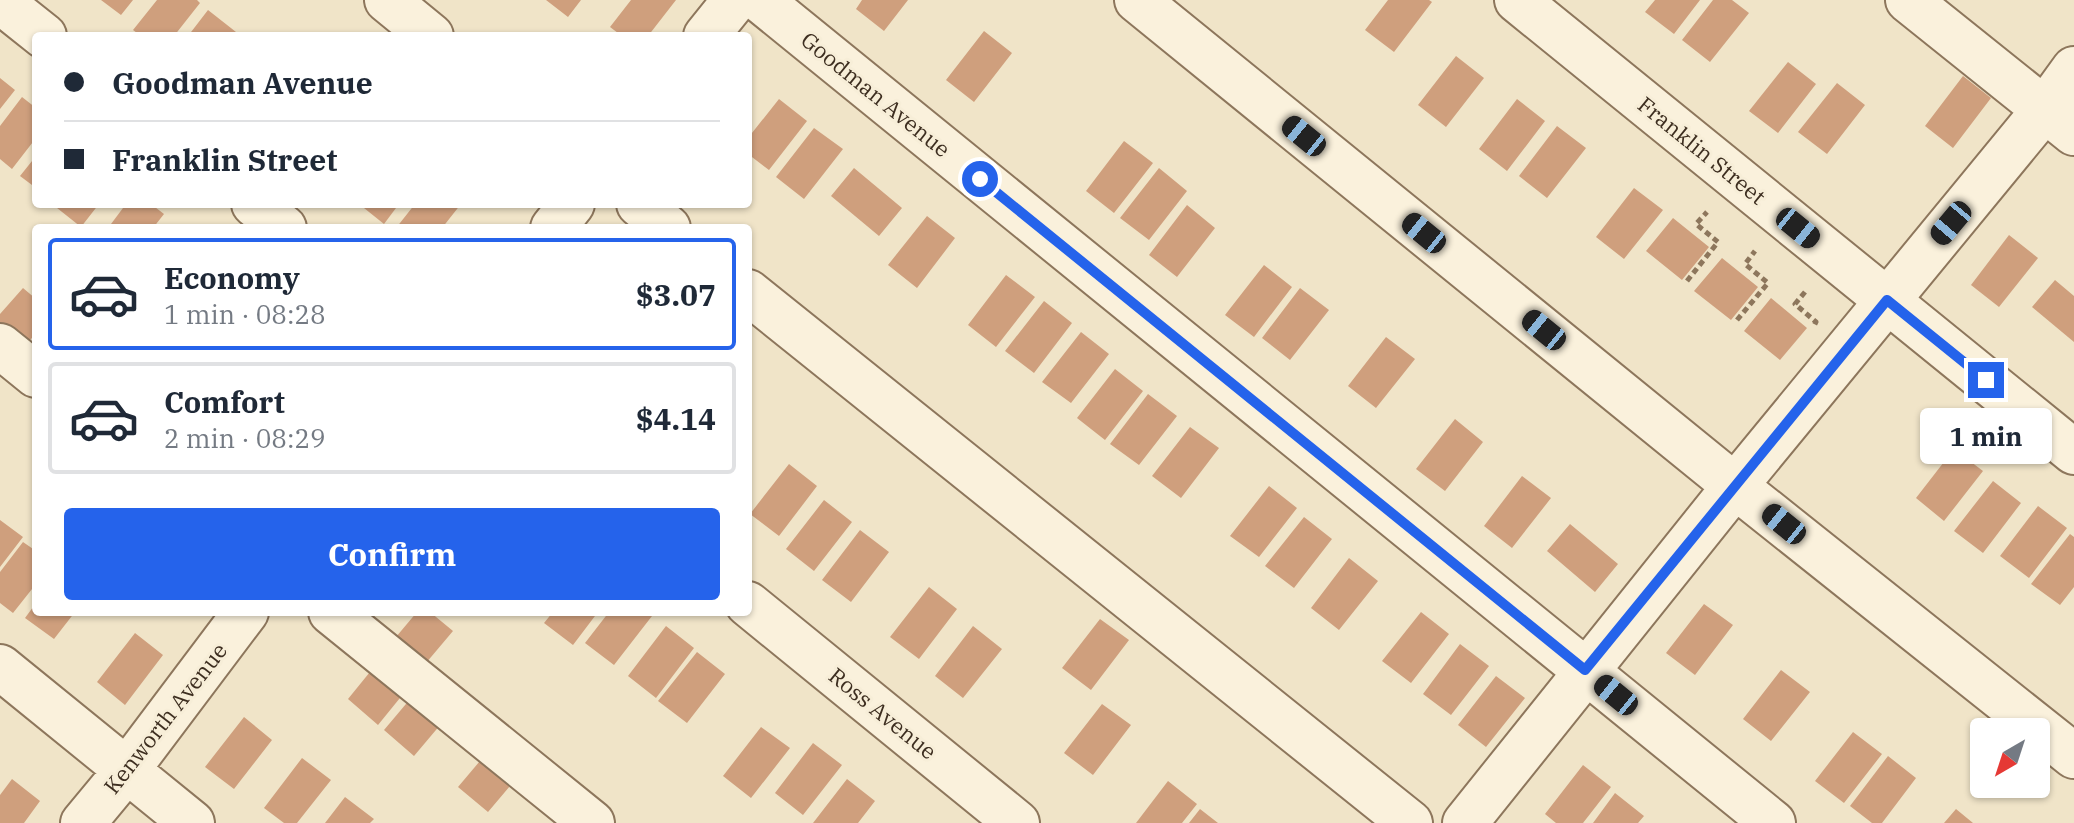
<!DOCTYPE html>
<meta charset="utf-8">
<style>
:root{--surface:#fff;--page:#f2f2f3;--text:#1f2937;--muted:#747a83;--line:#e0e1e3;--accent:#2563eb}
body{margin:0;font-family:"IBM Plex Serif",serif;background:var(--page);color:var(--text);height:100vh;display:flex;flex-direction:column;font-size:30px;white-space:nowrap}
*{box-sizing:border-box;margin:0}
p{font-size:26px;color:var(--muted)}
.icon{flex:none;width:44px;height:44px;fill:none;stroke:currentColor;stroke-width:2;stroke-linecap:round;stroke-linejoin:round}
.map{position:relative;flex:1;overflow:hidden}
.details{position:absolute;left:32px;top:224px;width:720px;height:392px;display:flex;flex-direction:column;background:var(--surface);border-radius:8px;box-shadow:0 2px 6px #0004}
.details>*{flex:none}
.banner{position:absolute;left:32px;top:32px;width:720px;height:176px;border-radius:8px;box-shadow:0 2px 6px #0004;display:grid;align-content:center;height:176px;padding:0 32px;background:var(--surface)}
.needle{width:52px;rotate:219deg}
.buttons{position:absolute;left:1970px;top:718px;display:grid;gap:16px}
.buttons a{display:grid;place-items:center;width:80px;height:80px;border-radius:8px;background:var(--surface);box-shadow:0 2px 6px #0004;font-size:40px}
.end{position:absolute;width:36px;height:36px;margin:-18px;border:10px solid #2563eb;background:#fff;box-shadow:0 0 0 4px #fff}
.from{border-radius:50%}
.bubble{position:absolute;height:56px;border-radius:8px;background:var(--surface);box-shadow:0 2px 6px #0004;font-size:26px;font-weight:700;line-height:56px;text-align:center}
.car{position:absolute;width:24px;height:48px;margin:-24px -12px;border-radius:10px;box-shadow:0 0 6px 2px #0007;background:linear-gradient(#222 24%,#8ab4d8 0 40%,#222 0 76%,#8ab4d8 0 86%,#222 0)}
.banner b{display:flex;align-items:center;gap:28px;height:76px;font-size:30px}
.banner b+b{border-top:2px solid var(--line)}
.banner i{width:20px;height:20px;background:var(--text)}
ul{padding:14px 0 0;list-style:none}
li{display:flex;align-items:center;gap:24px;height:112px;margin:0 16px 12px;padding:0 16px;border:4px solid var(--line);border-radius:8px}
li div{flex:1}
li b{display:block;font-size:30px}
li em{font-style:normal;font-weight:700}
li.current{border-color:var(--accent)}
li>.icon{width:72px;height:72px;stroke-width:1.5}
.action{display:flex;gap:16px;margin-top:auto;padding:16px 32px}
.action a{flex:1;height:92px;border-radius:8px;background:var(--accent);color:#fff;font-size:32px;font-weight:700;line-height:92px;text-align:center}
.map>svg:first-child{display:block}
.building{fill:#cf9f7d}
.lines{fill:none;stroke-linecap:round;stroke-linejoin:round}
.minor-casing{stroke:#8d765c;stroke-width:48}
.path{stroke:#8d765c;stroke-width:5;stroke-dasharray:6 4;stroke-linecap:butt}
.minor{stroke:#faf1dc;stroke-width:44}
.route{stroke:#2563eb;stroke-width:10}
.labels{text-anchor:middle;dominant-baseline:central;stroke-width:6;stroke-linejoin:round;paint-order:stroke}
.street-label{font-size:22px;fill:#3d2e20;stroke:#f7eed8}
</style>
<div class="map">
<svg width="2074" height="823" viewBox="0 0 2074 823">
<rect width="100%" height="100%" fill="#f0e4c8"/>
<path class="building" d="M101,0H133L121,15Z
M157,0H197L200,3L174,36H141L133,30Z
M546,0H581L568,17Z
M631,0H676L648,36H622L610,27Z
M862,0H908L884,31L856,9Z
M1388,0H1429L1432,2L1394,52L1365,30Z
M1655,0H1700L1674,34L1645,12Z
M1713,0H1732L1749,13L1710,62L1682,40Z
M208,10L236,32L233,36H188Z
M984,31L1012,53L974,102L946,80Z
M1456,56L1484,78L1446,127L1418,105Z
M1788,62L1816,84L1778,133L1749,111Z
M1963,76L1991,98L1953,148L1925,126Z
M0,78L15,90L0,109Z
M1837,83L1865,105L1827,154L1798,132Z
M22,97L36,108V138L12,169L0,159V126Z
M779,99L807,121L769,170L748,154V138Z
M1517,99L1545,121L1507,171L1479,149Z
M1557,126L1586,148L1547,198L1519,176Z
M814,128L843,149L804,199L776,177Z
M1124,141L1153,163L1114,213L1086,191Z
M36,156V188L20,176Z
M854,168L902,208L879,236L831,196Z
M1159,168L1187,191L1149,240L1120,218Z
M1634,188L1663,210L1624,259L1596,237Z
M52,204H99L81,227Z
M126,204H151L164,214L153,228H108Z
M359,204H399L384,224Z
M415,204H461L442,228H396Z
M1187,205L1215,228L1177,277L1149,255Z
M927,216L955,238L917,288L888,265Z
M1673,218L1709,247L1682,280L1646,251Z
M2009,235L2038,258L1999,307L1971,285Z
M1722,258L1758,287L1731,320L1694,291Z
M1264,265L1292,287L1254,337L1225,315Z
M1006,275L1035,297L996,347L968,325Z
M2055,280L2074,296V342L2032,307Z
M23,288L36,299V333L26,345L0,322V314Z
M1300,288L1329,310L1290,360L1262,338Z
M1771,298L1807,328L1780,360L1744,331Z
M1044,301L1072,323L1034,373L1005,351Z
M1081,332L1109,354L1071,403L1042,382Z
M1386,337L1415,359L1376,408L1348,386Z
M1115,369L1143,391L1105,440L1077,418Z
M1148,394L1177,416L1139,465L1110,444Z
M1455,419L1483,442L1445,491L1416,469Z
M1190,427L1219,448L1181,498L1152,476Z
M1954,449L1983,471L1944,521L1916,498Z
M789,464L817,486L779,536L750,514Z
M1522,476L1551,498L1512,548L1484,526Z
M1993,481L2021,503L1983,553L1954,531Z
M1269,486L1297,508L1259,557L1230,536Z
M824,500L852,522L814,571L786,549Z
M2038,506L2067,528L2029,578L2000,556Z
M1304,517L1332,539L1294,588L1265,566Z
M0,520L23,537L0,567Z
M1570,524L1618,564L1595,592L1547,551Z
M860,530L889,552L851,602L822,580Z
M2070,534L2074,537V587L2060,605L2031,584Z
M23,542L36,551V584L13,613L0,603V572Z
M1349,558L1378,581L1339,630L1311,608Z
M929,587L957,609L919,659L890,637Z
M36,603V612H75L54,639L25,618Z
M1704,604L1733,625L1695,675L1666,653Z
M417,612H430L453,631L426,663L396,637Z
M553,612H598L573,645L544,623Z
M609,612H647L652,616L614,665L585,643Z
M1421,612L1449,634L1411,683L1382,661Z
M1100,619L1129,640L1091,690L1062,668Z
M666,626L694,648L656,698L628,676Z
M973,626L1002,649L963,698L935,676Z
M135,633L163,655L125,705L97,682Z
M1460,644L1489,666L1451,715L1423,694Z
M697,652L725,674L687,723L658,701Z
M374,667L404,693L378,725L348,699Z
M1781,670L1810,692L1771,741L1743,719Z
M1496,676L1525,698L1486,747L1458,725Z
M411,698L441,724L414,756L384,730Z
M1102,704L1131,725L1093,775L1064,753Z
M244,717L272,740L234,789L205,767Z
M761,727L790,748L751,798L723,776Z
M1853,732L1882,754L1844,803L1815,781Z
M813,743L842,765L803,815L775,793Z
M485,755L515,780L488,812L458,787Z
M1888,756L1916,778L1882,823H1872L1850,806Z
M302,758L331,780L297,823H284L264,808Z
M1583,765L1611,787L1583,823H1556L1545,814Z
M12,779L40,801L24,823H0V795Z
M847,779L875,801L858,823H813Z
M1168,781L1197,804L1182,823H1136Z
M1615,793L1644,816L1638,823H1593Z
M345,797L374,819L370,823H325Z
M1200,809L1218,823H1189Z
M1956,809L1973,823H1944Z"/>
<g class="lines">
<defs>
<path id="minor" d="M387,0L431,36
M760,0L1773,823
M1137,0L1735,486L2074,756
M1517,0L2074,452
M1908,0L2074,133
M0,1L44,36
M706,36L735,0
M254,204L284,228
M639,204L668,228
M553,228L572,204
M748,292L1410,823
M0,346L36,375
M748,604L1017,823
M331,612L592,823
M0,667L192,823
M83,823L127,770L246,612
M1465,823L1735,486L2045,109L2074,69"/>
</defs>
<use href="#minor" class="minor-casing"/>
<path class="path" d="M1687,281L1718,242L1696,224L1707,212
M1805,292L1795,304L1816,322L1814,326
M1737,320L1768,283L1745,264L1755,251"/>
<use href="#minor" class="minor"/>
</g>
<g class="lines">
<path class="route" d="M980,179L1585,670L1887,300L1986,380"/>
</g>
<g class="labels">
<g class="street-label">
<text transform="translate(876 94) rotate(39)">Goodman Avenue</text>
<text transform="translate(1702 150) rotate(39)">Franklin Street</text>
<text transform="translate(883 713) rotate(39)">Ross Avenue</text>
<text transform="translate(165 718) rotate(-52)">Kenworth Avenue</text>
</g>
</g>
</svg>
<div class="buttons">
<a><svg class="needle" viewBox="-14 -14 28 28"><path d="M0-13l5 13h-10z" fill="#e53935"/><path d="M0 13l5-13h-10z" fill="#747a83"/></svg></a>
</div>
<i class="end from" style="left:980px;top:179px"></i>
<i class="end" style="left:1986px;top:380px"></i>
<div class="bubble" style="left:1920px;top:408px;width:132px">1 min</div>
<i class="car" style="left:1304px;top:136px;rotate:309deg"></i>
<i class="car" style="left:1951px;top:223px;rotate:220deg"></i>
<i class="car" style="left:1798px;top:228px;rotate:129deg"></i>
<i class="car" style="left:1424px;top:233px;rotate:309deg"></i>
<i class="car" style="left:1544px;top:330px;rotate:309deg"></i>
<i class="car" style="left:1784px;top:524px;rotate:309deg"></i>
<i class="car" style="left:1616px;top:695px;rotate:309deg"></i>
<div class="banner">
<b><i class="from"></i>Goodman Avenue</b>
<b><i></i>Franklin Street</b>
</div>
<section class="details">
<ul>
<li class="current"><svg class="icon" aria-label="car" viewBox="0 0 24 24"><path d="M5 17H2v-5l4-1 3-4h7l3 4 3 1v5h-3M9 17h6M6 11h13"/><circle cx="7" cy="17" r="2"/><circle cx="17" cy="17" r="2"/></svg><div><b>Economy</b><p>1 min · 08:28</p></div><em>$3.07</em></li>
<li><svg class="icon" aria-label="car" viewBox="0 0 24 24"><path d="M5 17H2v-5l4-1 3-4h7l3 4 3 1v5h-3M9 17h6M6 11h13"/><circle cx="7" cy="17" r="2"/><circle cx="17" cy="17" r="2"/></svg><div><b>Comfort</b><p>2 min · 08:29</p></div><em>$4.14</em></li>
</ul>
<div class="action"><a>Confirm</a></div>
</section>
</div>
